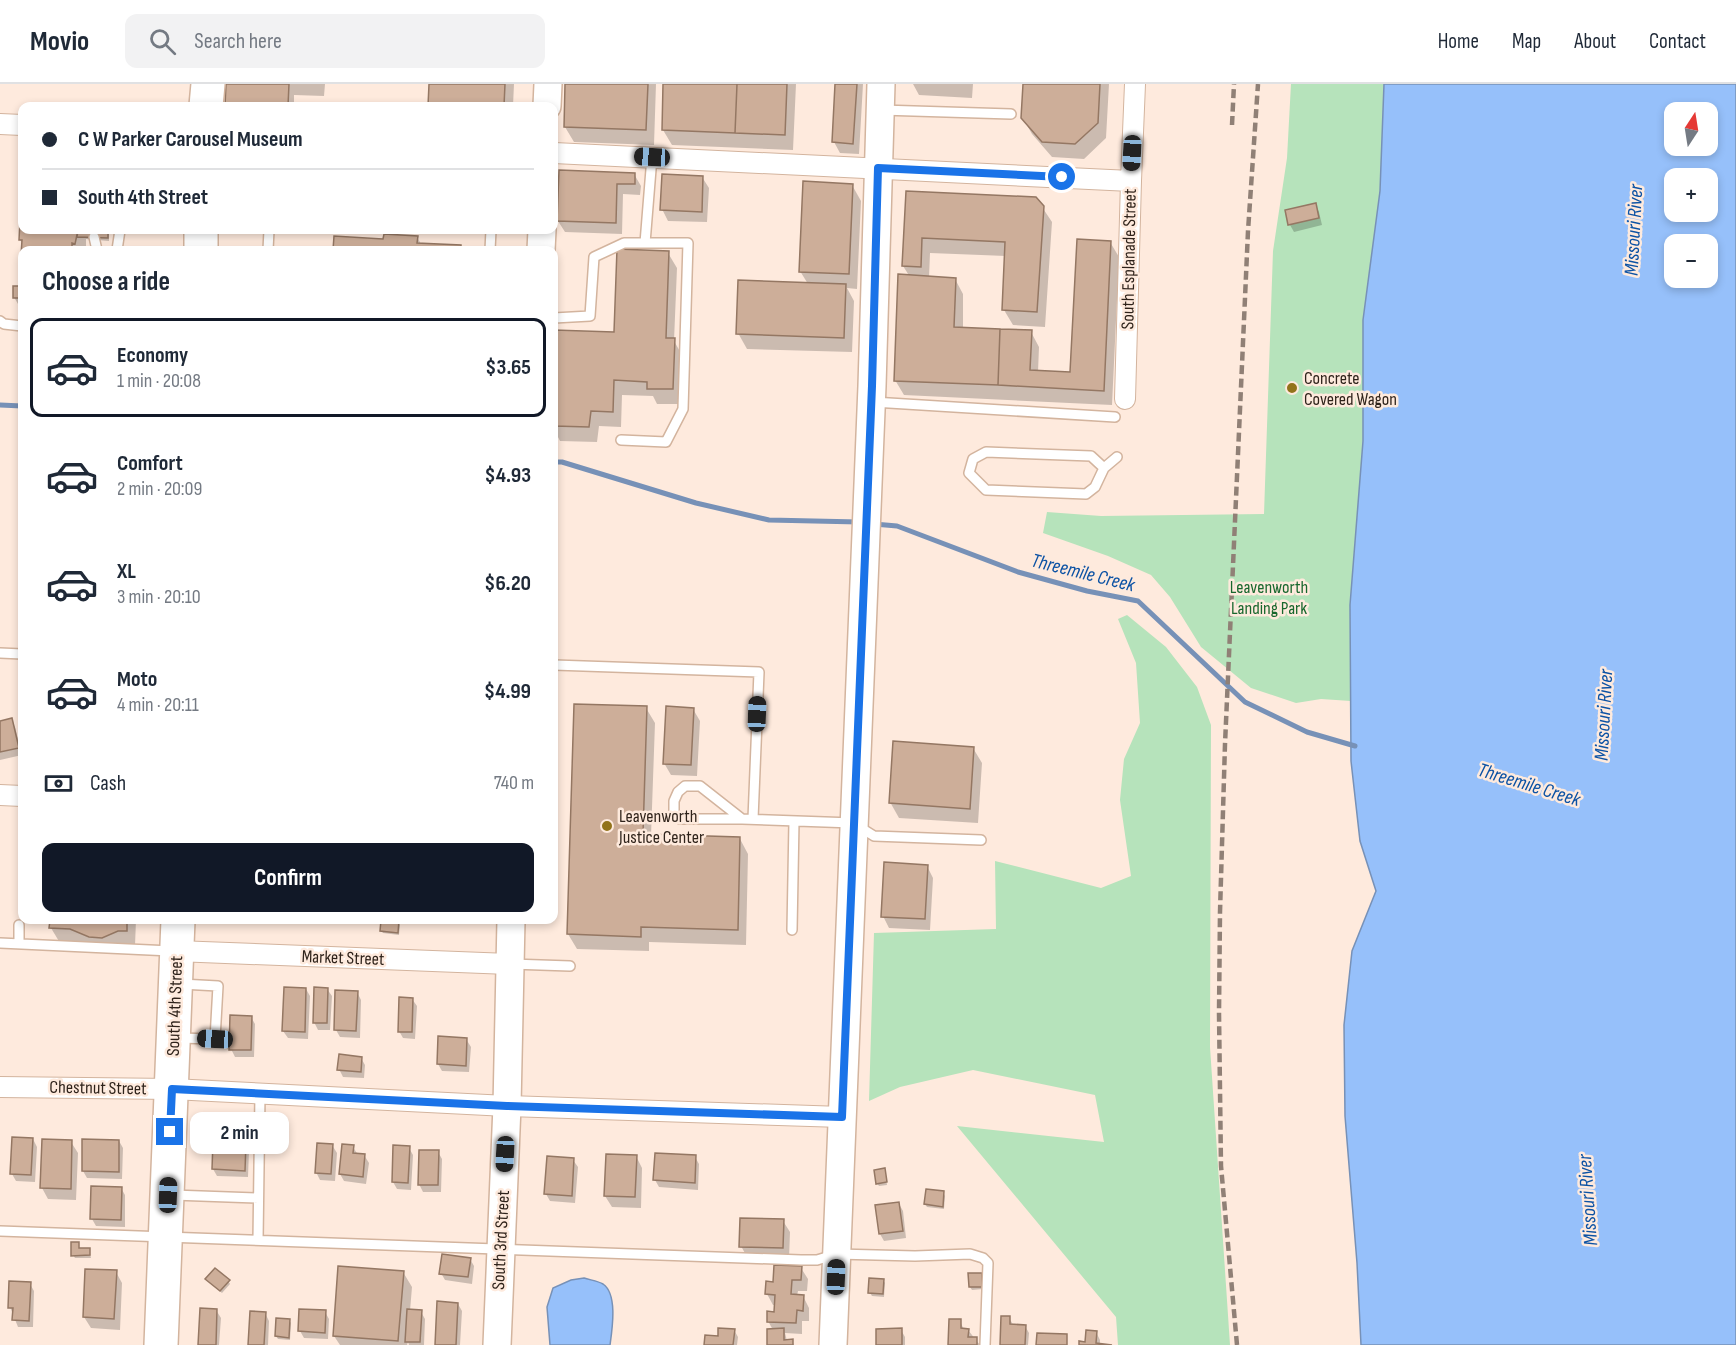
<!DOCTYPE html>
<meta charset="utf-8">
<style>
:root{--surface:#fff;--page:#f2f2f3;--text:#1f2937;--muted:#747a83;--line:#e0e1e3;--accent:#111827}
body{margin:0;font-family:"Sofia Sans Condensed",sans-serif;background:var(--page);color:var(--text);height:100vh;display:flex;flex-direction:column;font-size:22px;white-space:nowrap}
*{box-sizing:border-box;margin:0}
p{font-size:20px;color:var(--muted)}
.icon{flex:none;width:33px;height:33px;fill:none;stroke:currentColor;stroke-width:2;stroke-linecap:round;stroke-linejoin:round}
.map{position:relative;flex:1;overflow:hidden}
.drawer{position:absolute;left:18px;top:162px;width:540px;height:678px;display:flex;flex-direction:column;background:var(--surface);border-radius:12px;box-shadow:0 3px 9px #0003}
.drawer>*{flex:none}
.top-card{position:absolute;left:18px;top:18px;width:540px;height:132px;border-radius:12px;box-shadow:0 3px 9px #0003;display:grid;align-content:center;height:132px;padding:0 24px;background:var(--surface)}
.needle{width:39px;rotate:12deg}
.buttons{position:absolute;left:1664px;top:18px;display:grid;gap:12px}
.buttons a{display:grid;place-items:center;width:54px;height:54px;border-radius:12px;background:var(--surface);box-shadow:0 3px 9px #0003;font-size:30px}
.end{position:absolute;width:27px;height:27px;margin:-14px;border:8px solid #1a73e8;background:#fff;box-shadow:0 0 0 3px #fff}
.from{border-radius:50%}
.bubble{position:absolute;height:42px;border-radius:12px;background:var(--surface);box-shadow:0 3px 9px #0003;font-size:20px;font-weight:700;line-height:42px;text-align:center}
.car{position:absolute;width:18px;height:36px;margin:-18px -9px;border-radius:8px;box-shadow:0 0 4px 2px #0007;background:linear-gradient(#222 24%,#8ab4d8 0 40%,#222 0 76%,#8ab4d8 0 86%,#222 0)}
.top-card b{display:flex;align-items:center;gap:21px;height:57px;font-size:22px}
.top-card b+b{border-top:2px solid var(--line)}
.top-card i{width:15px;height:15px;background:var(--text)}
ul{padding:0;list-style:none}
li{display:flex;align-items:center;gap:18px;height:99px;margin:0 12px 9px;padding:0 12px;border:3px solid transparent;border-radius:12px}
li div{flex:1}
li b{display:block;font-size:22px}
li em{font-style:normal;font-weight:700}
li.active{border-color:var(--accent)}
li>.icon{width:54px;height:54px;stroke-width:1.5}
h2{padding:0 24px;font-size:27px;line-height:72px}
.pay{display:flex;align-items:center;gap:15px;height:66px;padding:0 24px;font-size:22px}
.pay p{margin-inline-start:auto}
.cta{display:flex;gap:12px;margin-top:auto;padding:12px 24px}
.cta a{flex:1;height:69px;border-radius:12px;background:var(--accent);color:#fff;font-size:24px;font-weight:700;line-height:69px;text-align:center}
header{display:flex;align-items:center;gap:36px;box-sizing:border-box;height:84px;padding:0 30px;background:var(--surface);border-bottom:2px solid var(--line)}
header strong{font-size:28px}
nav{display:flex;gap:33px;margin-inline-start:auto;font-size:21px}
.search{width:420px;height:54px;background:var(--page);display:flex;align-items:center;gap:15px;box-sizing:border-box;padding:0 21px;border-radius:12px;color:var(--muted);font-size:22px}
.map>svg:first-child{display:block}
.green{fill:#b6e3bb}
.water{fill:#96c0fa;stroke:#7791b7;stroke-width:1.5;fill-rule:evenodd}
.shadow{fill:#0003}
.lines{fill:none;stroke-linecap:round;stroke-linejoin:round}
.stream{stroke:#7791b7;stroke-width:5}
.building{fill:#cdae99;stroke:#947763;stroke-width:1.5}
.lane-casing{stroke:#d3b49e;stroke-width:12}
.street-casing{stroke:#d3b49e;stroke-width:22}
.secondary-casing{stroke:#d3b49e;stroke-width:30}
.highway-casing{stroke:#d3b49e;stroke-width:36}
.lane{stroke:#fff;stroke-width:9}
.street{stroke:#fff;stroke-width:20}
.secondary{stroke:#fff;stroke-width:27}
.highway{stroke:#fff;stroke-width:33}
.rail{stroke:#908076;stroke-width:4.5;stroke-dasharray:9 4.5;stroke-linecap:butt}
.route{stroke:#1a73e8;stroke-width:8}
.poi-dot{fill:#92731a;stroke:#feeadd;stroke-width:2}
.labels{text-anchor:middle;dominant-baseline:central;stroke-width:5;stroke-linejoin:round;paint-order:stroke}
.street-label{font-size:18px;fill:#2f231b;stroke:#feeadd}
.poi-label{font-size:18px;fill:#2f231b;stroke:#feeadd;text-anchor:start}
.park-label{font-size:18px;fill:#18672d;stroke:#feeadd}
.water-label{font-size:20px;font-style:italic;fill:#0c52a4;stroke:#feeadd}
</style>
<header>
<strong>Movio</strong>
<div class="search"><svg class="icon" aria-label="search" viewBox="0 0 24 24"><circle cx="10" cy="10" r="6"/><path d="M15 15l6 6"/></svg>Search here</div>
<nav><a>Home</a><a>Map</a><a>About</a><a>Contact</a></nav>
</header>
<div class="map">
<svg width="1736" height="1261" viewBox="0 0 1736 1261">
<rect width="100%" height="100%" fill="#feeadd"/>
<path class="green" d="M1291,0H1384L1380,107L1363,236V357L1350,521L1351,617L1321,615L1296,619L1251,604L1201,563L1170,513L1151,491L1108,472L1043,449L1047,428L1101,432L1264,430L1273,167L1287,74Z
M1127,531L1166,563L1197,603L1211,641L1210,963L1230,1261H1118L1116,1233L957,1042L1104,1058L1095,1011L973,986L900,1003L869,1017L874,849L996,845L995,777L1101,804L1131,792L1120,716L1124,675L1140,639L1136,579L1118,535Z"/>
<path class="water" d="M1384,0H1736V1261H1361L1357,1179L1345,1032L1344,941L1352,867L1376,807L1360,757L1351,677L1350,521L1363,357V236L1380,107ZM1674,28H1707V62H1674ZM1674,94H1707V128H1674ZM1674,160H1707V194H1674Z
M584,1194C590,1196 598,1197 603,1200C618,1210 612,1246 610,1261H550L547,1223L553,1204L571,1196Z"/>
<path class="shadow" d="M228,0H325L324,12L294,11V22H227Z
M430,0H514L513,22H429Z
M567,0H656L654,61L574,58L565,43Z
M665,0H796L793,66L672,61L663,46Z
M837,0H863L859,70L840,69L834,58Z
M913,0H973L972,14L919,11Z
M1024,0H1109L1106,54L1084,75L1052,73L1032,50L1023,34Z
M560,88L634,90L641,102L640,111L623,110L622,150L565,148L558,137Z
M702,93L709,104L707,138L668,137L662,125Z
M852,101L861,117L857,205L847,204L854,217L852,268L747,265L738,249L808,200L800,187Z
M907,108L1042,123L1052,138L1045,243L1013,241L1004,226L1006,172L930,169L929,194L955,195L963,210V245L1031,248L1039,263L1038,288L1071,289L1110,158L1119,173L1112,321L904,311L895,296L910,193L903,182Z
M22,118V146H109V157L86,155V166H23V160L20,156Z
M1315,120L1319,128L1322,141L1294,148L1290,141L1286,127Z
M417,153L421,160L460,162L463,166H334L335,154L385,156Z
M668,169L677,184L674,257L682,271L681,320H657L653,312L622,311L621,343L599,342L597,358L560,357L554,345L555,248L616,250Z
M22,171V227L14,213L21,204Z
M646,624L655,639L651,752L740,755L748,770L746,861L649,858V867L577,865L568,850Z
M693,625L700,637L697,692L671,691L664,679Z
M11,636L15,643L22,671L0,676V638Z
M973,664L982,679L978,739L899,734L890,718Z
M927,782L933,794L930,846L889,844L883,832Z
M51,836H136L135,862L118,867L105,869L60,859L51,844Z
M241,836H269V838Z
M383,836L398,838L400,841L399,851L383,849L381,846Z
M306,905L310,912L308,955L288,954L283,947Z
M327,905L332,912L330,946H318L314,938Z
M357,908L361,916L360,954L340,953L336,946Z
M412,915L417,922L415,955L403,954L399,947Z
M251,933L255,940L254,973H235L231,965Z
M466,955L471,963L469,988L442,987L438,980Z
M361,974L365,981L364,994L343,993L339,985Z
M33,1055L37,1063L35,1098L16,1097L12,1090Z
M119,1057L123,1064L122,1095L87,1094L83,1087Z
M71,1058L78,1069L76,1116L48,1115L42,1104Z
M245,1060L249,1067L248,1093L217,1092L213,1085Z
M332,1061L337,1069L335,1097L320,1096L316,1088Z
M353,1063L358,1071H364L369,1079L366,1100L344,1097L340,1090Z
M409,1064L413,1071L411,1106L397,1105L393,1098Z
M438,1068L442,1075L441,1108H423L419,1100Z
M636,1072L642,1084L641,1124L612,1123L605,1112Z
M695,1073L699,1080L698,1106L659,1103L655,1096Z
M573,1076L578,1083L575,1119L550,1117L546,1110Z
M885,1089L887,1101L879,1102L877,1099Z
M121,1104L125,1111V1143L96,1142L92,1135Z
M943,1108L945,1112L944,1125L927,1123L925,1120Z
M899,1120L903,1127L906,1154L884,1157L880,1150Z
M783,1137L790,1148L789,1175L747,1173L741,1162Z
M78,1159L79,1166H89L91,1174H75L73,1171Z
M470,1175L474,1182L472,1200L445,1196L441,1189Z
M801,1184L808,1195L807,1207H798L797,1212H803L809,1224V1237H802V1250L785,1249L787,1257H792L794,1261H769L773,1246L768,1237L776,1229V1221H773L767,1210L774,1199Z
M116,1188L122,1199L120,1246L91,1244L84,1233Z
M403,1188L412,1203L410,1227L421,1228L425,1235L424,1261H409L408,1258L407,1261H340L334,1252Z
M981,1190L983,1205L972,1206L970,1203Z
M207,1195L228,1197L230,1200L222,1209Z
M871,1195L883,1196L885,1199L884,1213L872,1212L870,1209Z
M30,1200L34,1207L33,1243H18L10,1223Z
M458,1220L462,1227L460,1261H436Z
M216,1226L221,1234L219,1261H199Z
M325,1228L329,1235L328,1255L304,1254L300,1247Z
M265,1229L269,1237L268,1261H250Z
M1009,1234L1014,1242H1025L1029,1249L1028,1261H1001Z
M289,1236L291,1239L290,1256L278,1255L276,1252Z
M960,1237L964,1246H968L980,1261H950Z
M734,1246L738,1253L737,1261H705Z
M901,1246L905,1253V1261H878Z
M1096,1248L1100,1256V1261H1081L1086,1259Z"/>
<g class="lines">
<path class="stream" d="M0,321L22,322
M554,378H562L696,419L769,436L859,438
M874,440L897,442L1018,488L1087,507L1138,517L1245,618L1307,648L1355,662"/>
</g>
<path class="building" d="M226,0H289L288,22H225Z
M429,0H505L504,22H428Z
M565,0H648L646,46L564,43Z
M663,0H737L735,49L662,46Z
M737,0H787L785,51L735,49Z
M835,0H857L853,60L832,58Z
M1023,0H1100L1098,39L1075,60L1042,58L1021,34Z
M559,86L635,89V100H617L616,139L557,137Z
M662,90L703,92L702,128L660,126Z
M803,97L853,100L849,190L799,188Z
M906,107L1036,113L1044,122L1037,228L1002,226L1005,158L922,154L921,183L902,182Z
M21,117H22V146H78L75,160L72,159V166H22V214H13V202H19L22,156H19Z
M1316,119L1319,134L1288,141L1285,126Z
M78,146H108V154L77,153Z
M384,150L418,152L417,159L461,161V166H333L334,152L383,155Z
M1077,155L1111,157L1104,307L998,301L1000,245L1032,246L1030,286L1070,288Z
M617,165L669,167L666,254H675L673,305H647V298L614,296L613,328L591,327L589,343L554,342V246L614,248Z
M898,190L956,194L954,243L1000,245L998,301L894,297Z
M738,196L846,200L844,254L736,250Z
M574,620L647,622L643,750L740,753L738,846L641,843V853L567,850Z
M666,622L694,624L691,681L663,680Z
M12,634L19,664L0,668V637Z
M893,657L974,663L970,725L889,719Z
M884,778L928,781L925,835L881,833Z
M50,836H127V847H118L102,854L89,853L70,845L49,844Z
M381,836H399L398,849L380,847Z
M284,903L306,904L305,948L282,947Z
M314,903L328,904L327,939H313Z
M335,906L358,907L356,947L334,946Z
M399,913L413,914L412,948H398Z
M230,931L252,932L251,966H229Z
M438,952L467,954L466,982L437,980Z
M339,970L362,973L361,988L337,986Z
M12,1053L33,1054L31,1091L10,1090Z
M42,1055L72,1056L71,1105L40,1104Z
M82,1055L119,1056V1088L82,1087Z
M213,1057L246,1058L245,1087L212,1085Z
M317,1059L333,1060L331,1090L315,1089Z
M342,1060L354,1061L353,1069L365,1070L363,1093L339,1090Z
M393,1061L410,1062L408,1099L392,1098Z
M419,1066H439L438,1101H418Z
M655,1069L696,1071L695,1099L653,1096Z
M606,1070L637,1071L635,1113L604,1112Z
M547,1072L574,1074L572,1112L544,1110Z
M885,1084L887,1098L876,1100L874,1086Z
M91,1102L122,1103L121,1136L90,1135Z
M926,1105L944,1107L943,1123L924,1120Z
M899,1118L903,1147L879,1150L875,1121Z
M740,1134L784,1135L783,1164L739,1163Z
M71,1158H79V1164H90V1171L71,1172Z
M442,1170L471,1174L468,1193L439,1190Z
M774,1181L802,1182L801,1196H792L791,1210L804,1211L803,1227L797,1226L796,1239L767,1238V1227L774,1228L775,1211L765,1210L766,1197L773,1198Z
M338,1182L404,1187L398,1257L333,1252Z
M215,1184L230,1196L220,1207L205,1195Z
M85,1185L117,1186L114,1235L83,1233Z
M968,1189H982V1203H969Z
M869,1194L884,1195L883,1210L868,1209Z
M9,1197L31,1198L29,1237L12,1236L13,1224H8Z
M437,1217L458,1219L456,1261H435Z
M200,1224L217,1225L216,1261H198Z
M299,1225L326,1226L325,1249L298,1247Z
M407,1225L422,1226L420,1258H405Z
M250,1227L266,1228L264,1261H248Z
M1001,1232H1010V1240L1026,1241L1025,1261H1000Z
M276,1234L290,1235L289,1254L275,1252Z
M949,1235H961V1244L969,1245L968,1253H977V1261H948Z
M718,1244L735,1245L733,1261H704L705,1251L718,1252Z
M784,1244V1256L793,1255V1261H767V1245Z
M902,1244V1261H876V1245Z
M1086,1246L1097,1247L1096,1259L1112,1261H1079V1257L1085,1258Z
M1037,1249L1067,1250V1261H1036Z"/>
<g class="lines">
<defs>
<path id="lane" d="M881,26L1011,30
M94,153L97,166
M117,166L120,146
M268,166L269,146
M490,166L491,146
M554,234L590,232L594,173L624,159H645
M0,237L4,240L22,242
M873,318L1115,333
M621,356L666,358L683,325L688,159H645L652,73
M1104,384L1091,372L986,368L973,375L969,389L986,406L1086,410L1095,403L1104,384L1117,373
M0,569L22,570
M554,581L759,588L753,735
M742,735H680L674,729V717L678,708L685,702H700L742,735L853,739L874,752L981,756
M792,846L794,737
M0,859L171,867
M19,860V841
M511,880L570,882
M179,954L215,955L218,902L181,900
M173,1111L258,1114
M0,1147L801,1176H817L837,1170L915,1172L970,1170L983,1174L988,1179L985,1261
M258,1156L260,1010"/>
<path id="street" d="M0,40L22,41
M554,69L1131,97
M1125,315L1131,97L1135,0
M0,711L22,712
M176,867L509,880
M0,1003L172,1005L507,1022L842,1033"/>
<path id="secondary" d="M547,22L548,0
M541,166L542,146
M497,1261L507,1022L511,836
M833,1261L872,302L881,0"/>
<path id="highway" d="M206,22L208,0
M201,166V146
M161,1261L178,836"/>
</defs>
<use href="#lane" class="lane-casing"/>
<use href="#street" class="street-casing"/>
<use href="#secondary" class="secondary-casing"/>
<use href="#highway" class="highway-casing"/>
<use href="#lane" class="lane"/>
<use href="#street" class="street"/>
<use href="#secondary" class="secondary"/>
<use href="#highway" class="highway"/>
<path class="rail" d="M1232,41L1234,0
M1237,1261L1221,1082L1219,929L1220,828L1225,660L1248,147L1258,0"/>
</g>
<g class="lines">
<path class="route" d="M170,1048L172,1005L507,1022L842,1033L872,302L878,84L1062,93"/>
</g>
<g class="poi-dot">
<circle cx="1292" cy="304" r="6"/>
<circle cx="607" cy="742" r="6"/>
</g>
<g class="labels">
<g class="street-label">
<text transform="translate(1129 175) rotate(-89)">South Esplanade Street</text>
<text transform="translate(343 874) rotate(2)">Market Street</text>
<text transform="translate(175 922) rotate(-88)">South 4th Street</text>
<text transform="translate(98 1004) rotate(1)">Chestnut Street</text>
<text transform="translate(501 1156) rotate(-87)">South 3rd Street</text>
</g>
<g class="poi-label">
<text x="1304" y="294">Concrete<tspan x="1304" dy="21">Covered Wagon</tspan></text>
<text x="619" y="732">Leavenworth<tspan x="619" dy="21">Justice Center</tspan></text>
</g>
<g class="park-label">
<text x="1269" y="503">Leavenworth<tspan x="1269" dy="21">Landing Park</tspan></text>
</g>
<g class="water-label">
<text transform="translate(1634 146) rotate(-87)">Missouri River</text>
<text transform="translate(1083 489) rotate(14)">Threemile Creek</text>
<text transform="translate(1604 631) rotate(-87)">Missouri River</text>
<text transform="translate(1529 701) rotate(17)">Threemile Creek</text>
<text transform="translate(1588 1116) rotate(-94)">Missouri River</text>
</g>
</g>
</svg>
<div class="buttons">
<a><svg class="needle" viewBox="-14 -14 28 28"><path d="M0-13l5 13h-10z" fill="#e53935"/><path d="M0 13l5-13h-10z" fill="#747a83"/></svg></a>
<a>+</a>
<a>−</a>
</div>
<i class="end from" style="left:1062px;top:93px"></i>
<i class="end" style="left:170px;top:1048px"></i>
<div class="bubble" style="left:190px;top:1028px;width:99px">2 min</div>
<i class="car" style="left:1132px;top:69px;rotate:183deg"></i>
<i class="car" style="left:652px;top:73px;rotate:273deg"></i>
<i class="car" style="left:757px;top:630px;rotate:2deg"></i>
<i class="car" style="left:215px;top:955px;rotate:273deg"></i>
<i class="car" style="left:505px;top:1070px;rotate:183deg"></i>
<i class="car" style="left:168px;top:1111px;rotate:2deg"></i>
<i class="car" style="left:836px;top:1193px;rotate:2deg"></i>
<div class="top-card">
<b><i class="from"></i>C W Parker Carousel Museum</b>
<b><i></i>South 4th Street</b>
</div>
<section class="drawer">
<h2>Choose a ride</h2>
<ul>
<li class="active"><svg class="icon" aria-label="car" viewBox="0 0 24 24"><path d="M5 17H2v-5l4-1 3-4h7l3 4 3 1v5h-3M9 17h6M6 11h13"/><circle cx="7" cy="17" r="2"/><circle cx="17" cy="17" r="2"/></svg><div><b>Economy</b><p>1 min · 20:08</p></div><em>$3.65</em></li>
<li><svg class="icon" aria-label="car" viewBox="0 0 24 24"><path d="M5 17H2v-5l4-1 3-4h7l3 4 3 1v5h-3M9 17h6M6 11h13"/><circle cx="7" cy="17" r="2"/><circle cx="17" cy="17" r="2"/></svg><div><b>Comfort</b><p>2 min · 20:09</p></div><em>$4.93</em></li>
<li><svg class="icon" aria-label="car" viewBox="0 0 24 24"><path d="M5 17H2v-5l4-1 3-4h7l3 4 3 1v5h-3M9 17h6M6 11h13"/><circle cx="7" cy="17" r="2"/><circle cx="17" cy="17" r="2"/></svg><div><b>XL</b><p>3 min · 20:10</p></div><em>$6.20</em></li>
<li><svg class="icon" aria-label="car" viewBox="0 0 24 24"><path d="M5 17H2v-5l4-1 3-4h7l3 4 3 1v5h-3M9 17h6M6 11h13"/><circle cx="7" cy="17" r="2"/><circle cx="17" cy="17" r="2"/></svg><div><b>Moto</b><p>4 min · 20:11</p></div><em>$4.99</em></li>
</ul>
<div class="pay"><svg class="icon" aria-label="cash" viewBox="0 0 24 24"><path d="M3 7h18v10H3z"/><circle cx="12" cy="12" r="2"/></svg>Cash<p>740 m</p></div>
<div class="cta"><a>Confirm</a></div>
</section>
</div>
